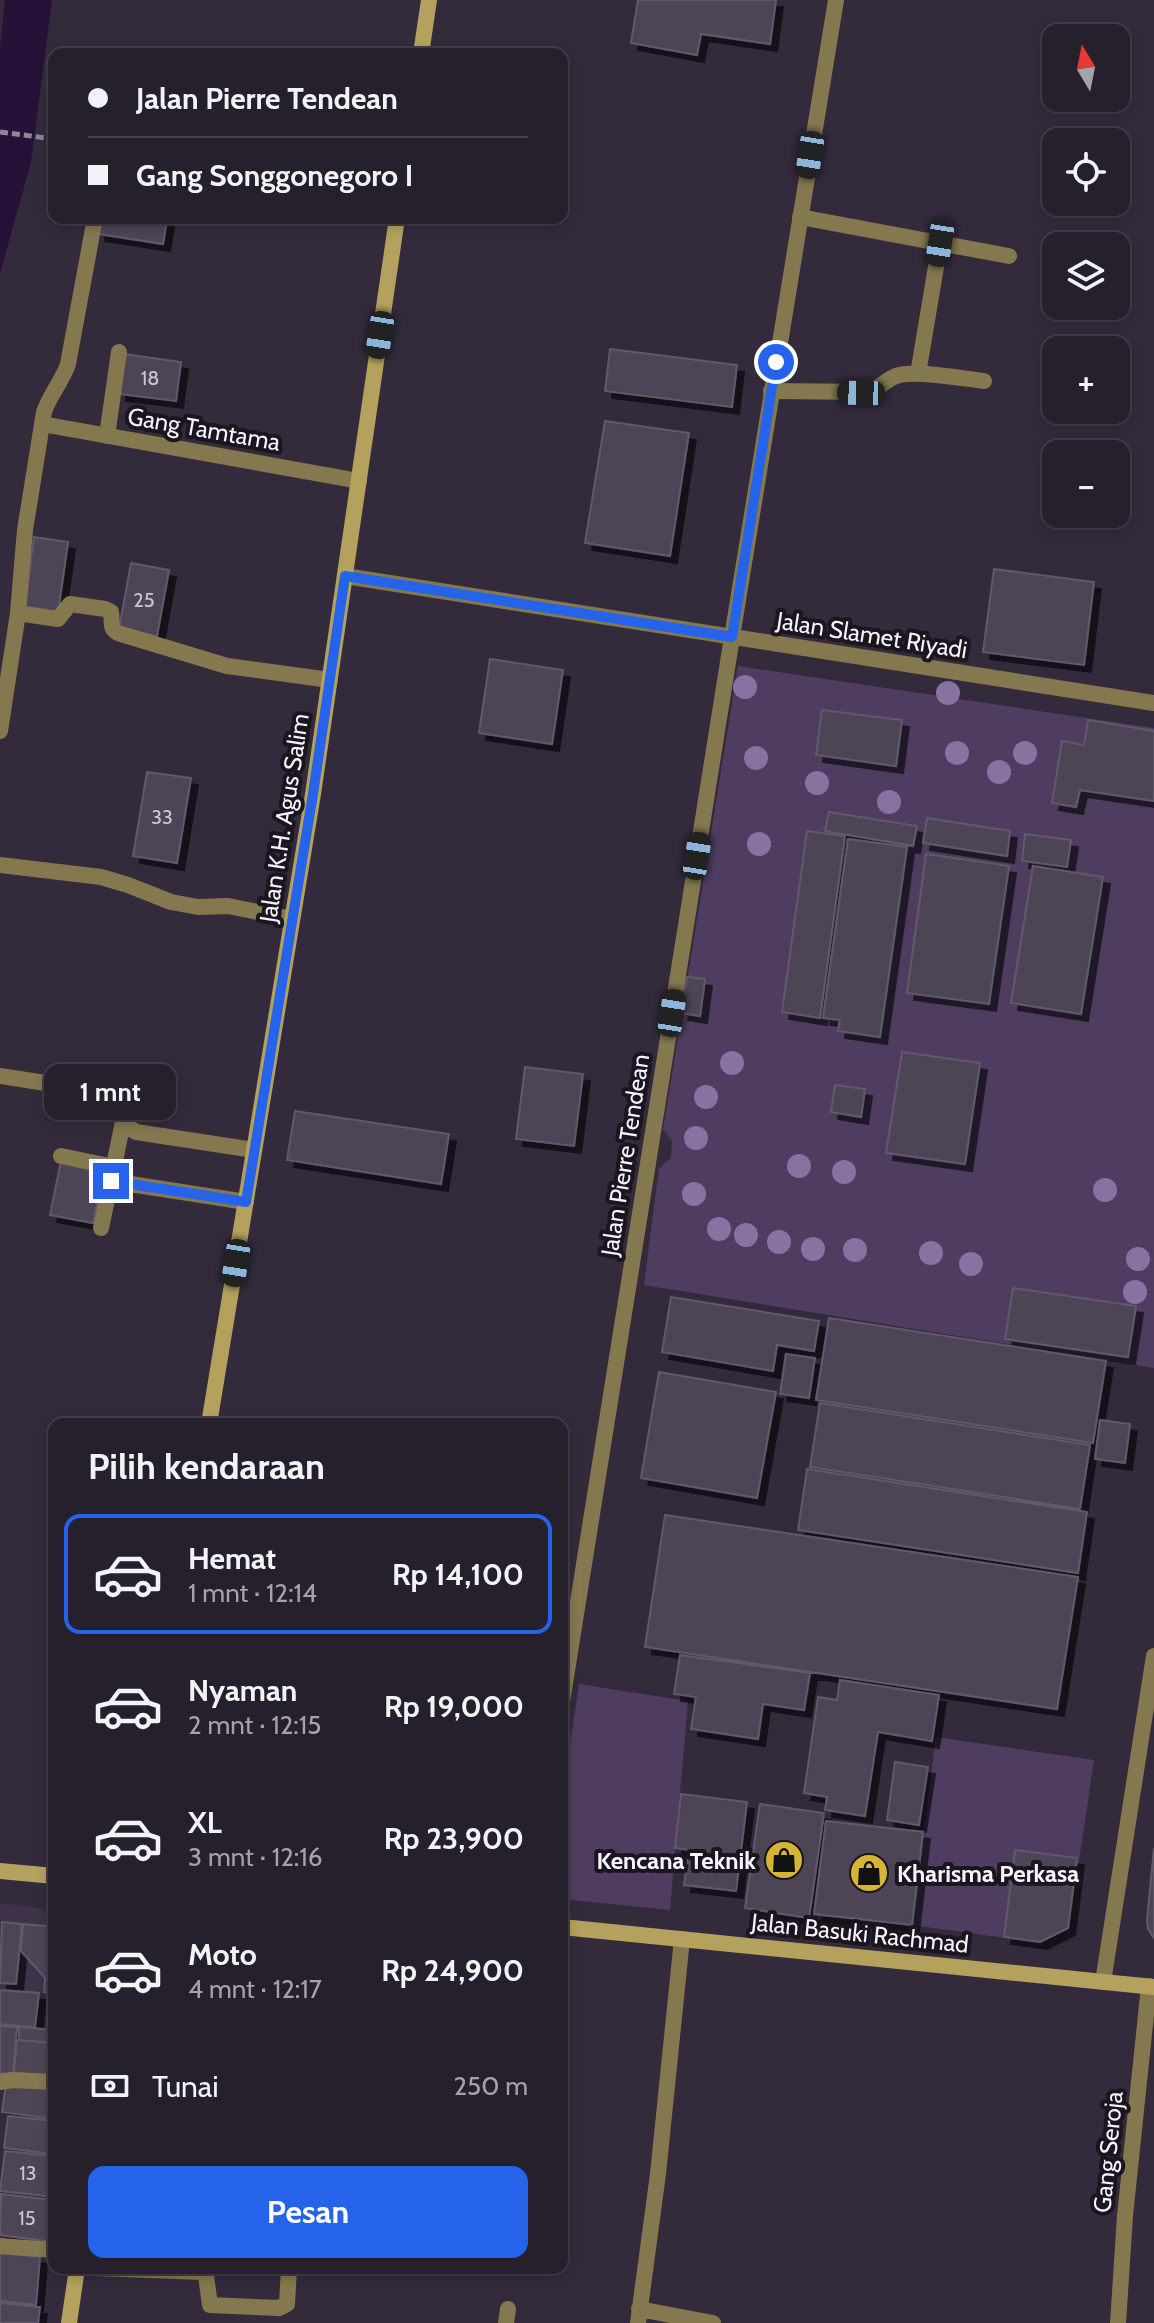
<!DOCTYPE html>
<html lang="id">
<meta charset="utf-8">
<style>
:root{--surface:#26202d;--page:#2e2835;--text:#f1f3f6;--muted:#a4a3aa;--line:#423e49;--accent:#2563eb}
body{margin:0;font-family:Cabin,sans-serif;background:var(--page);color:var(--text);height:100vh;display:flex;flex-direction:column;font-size:30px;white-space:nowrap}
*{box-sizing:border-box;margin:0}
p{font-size:26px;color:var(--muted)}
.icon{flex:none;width:44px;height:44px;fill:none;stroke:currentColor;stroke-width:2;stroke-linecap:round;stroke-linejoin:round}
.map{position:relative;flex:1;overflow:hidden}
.details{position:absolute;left:48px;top:1418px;width:520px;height:856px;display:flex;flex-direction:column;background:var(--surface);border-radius:16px;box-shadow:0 4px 12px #0003,0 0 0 2px var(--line)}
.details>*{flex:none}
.top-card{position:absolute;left:48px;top:48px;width:520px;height:176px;border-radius:16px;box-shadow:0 4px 12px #0003,0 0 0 2px var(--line);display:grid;align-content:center;height:176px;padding:0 40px;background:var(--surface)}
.needle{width:52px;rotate:350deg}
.tools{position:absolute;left:1042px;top:24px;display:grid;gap:16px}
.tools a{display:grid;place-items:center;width:88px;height:88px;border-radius:16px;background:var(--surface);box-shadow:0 4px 12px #0003,0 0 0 2px var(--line);font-size:40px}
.end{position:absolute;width:36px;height:36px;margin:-18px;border:10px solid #2563eb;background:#fff;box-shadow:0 0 0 4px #fff}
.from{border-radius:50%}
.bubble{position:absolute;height:56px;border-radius:16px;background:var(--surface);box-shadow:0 4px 12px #0003,0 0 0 2px var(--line);font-size:26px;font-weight:700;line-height:56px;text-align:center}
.car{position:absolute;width:24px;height:48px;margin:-24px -12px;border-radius:10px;box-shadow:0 0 6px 2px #0007;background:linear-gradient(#222 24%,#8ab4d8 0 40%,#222 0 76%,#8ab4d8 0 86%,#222 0)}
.top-card b{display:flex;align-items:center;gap:28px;height:76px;font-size:30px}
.top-card b+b{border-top:2px solid var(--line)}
.top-card i{width:20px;height:20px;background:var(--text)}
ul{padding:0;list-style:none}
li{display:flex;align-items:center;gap:24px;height:120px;margin:0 16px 12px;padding:0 24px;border:4px solid transparent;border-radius:16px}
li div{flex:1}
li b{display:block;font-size:30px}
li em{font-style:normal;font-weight:700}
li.current{border-color:var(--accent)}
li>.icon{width:72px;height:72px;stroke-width:1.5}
h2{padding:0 40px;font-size:36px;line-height:96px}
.pay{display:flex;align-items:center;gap:20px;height:88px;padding:0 40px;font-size:30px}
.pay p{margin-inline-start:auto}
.button{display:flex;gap:16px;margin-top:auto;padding:16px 40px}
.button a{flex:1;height:92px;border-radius:16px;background:var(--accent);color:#fff;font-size:32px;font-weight:700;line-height:92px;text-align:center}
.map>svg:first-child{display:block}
.built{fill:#3e334a}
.green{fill:#4e3d61}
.water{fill:#261238}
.building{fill:#4d4557;stroke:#62596c;stroke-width:2;filter:url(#shadow)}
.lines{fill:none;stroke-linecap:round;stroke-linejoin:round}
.path{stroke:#8d8795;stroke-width:5;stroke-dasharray:8 4;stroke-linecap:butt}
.lane{stroke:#84784f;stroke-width:16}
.street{stroke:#84784f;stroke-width:16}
.secondary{stroke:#b4a15d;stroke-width:16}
.tree{fill:#8872a1}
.route{stroke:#2563eb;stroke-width:10}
.labels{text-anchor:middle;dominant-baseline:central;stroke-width:8;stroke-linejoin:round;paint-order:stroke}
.number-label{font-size:20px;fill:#ccc7d4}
.street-label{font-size:24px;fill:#f7f2fd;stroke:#19161d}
.poi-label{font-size:24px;font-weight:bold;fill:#f7f2fd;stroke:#19161d;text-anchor:end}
</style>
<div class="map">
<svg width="1154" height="2323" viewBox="0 0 1154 2323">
<defs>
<filter id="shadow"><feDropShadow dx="7" dy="7" stdDeviation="0" flood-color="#0009"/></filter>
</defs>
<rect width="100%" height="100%" fill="#332b3c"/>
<path class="built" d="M0,1903L38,1908L54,1916V1994L0,1989Z"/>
<path class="green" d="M738,666L1154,728V1368L644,1285L659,1168L671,1158L672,1141L663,1130Z
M579,1684L688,1701L670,1910L562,1899V1798Z
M936,1737L1094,1760L1069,1929L1041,1943L912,1925Z"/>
<path class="water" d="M5,0H52L31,162L0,274V48Z"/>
<path class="building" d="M638,0H776L770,44L701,34L697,55L631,43Z
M54,72V131L47,130Z
M100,218H153L167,220L163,244L98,234Z
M610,349L737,365L732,407L605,391Z
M124,354L181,362L176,401L119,394Z
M605,421L689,433L670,556L585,543Z
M34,537L68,542L58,613L25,608Z
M131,563L169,570L157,636L119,629Z
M994,569L1094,582L1084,665L983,652Z
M490,659L563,670L552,744L479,733Z
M822,710L902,720L896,766L816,755Z
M1088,720L1154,731V801L1080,790L1076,807L1052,803L1062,741L1084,745Z
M147,772L191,778L177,863L133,856Z
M829,812L917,826L913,846L825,831Z
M927,818L1010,831L1007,856L923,843Z
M807,831L845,836L820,1018L782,1012Z
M1025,834L1071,840L1067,867L1022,861Z
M848,839L907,847L880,1037L838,1031L840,1020L823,1018Z
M926,854L1009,866L989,1004L907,993Z
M1033,866L1103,877L1081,1014L1011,1003Z
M687,977L705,979L700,1016L681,1013Z
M902,1052L980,1063L965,1164L886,1153Z
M525,1067L583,1074L574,1146L516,1139Z
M835,1085L865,1089L861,1117L831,1112Z
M295,1111L449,1134L441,1184L287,1160Z
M61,1161L104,1170L93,1223L50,1215Z
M1013,1288L1136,1306L1128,1357L1005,1339Z
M671,1297L819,1321L814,1351L777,1345L773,1371L662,1352Z
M829,1318L1106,1361L1093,1443L816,1400Z
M786,1354L815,1358L809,1398L780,1394Z
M659,1372L776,1392L757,1498L641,1478Z
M820,1403L1090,1445L1080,1509L810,1467Z
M1100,1420L1130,1424L1125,1463L1095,1459Z
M807,1469L1087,1512L1078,1573L798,1530Z
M665,1515L1078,1577L1057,1709L645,1647Z
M680,1655L810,1673L804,1710L763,1704L758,1739L691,1729L696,1697L674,1694Z
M840,1680L939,1695L932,1741L878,1732L865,1816L825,1810L827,1797L804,1793L818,1697L837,1700Z
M895,1762L928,1767L919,1825L887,1820Z
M681,1794L747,1802L736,1891L684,1885L689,1850L675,1848Z
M760,1804L824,1813L809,1918L745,1908Z
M826,1821L923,1832L912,1925L814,1914Z
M1154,1848V1938L1148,1929L1147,1920Z
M1015,1850L1077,1858L1068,1928L1040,1942L1004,1937Z
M2,1922L22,1924L16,1984L0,1983Z
M23,1924L54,1927V1993L44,1992L45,1978L21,1951Z
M0,1990L39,1993L35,2027L0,2024Z
M0,2026L17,2027L13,2075L0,2073Z
M19,2027L54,2030V2043L19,2040Z
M17,2040L54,2043V2076L14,2073Z
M6,2083L54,2088V2119L2,2112Z
M8,2116L54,2121V2154L4,2148Z
M5,2151L54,2156V2197L0,2191Z
M1,2194L54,2200V2242L0,2235Z
M0,2253L40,2257L36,2305L0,2301Z
M0,2303L40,2307L38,2323H0Z"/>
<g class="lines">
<path class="path" d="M0,132L54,139"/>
<path class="lane" d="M800,217L1009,256
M918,374L940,243
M771,391L869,392C879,388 886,380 896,376C913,369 964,379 984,381
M42,424L359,481
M107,436L119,352
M18,613L58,619L70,604L105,609L111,612C113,623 108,630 121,634L227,666L330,680
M0,731L18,613L25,530L44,412C50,394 62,382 68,364L95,218
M0,865L101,877L128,885L171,902L198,907L228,906L292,919
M0,1076L103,1092C118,1103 119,1123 136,1132L254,1150
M61,1156L114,1167
M111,1181L246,1202
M101,1228L123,1122
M0,2082L12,2080L54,2082
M0,2246L54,2250
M95,2268L203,2272L206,2276L210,2305L279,2308L287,2304L289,2268
M639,2309L713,2323
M506,2323L508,2309
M638,2323L658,2174L682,1939"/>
<path class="street" d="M345,576L1154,703
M562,1702L732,637L836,0
M1103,1982L1154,1656
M1118,2323L1125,2216L1149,1986"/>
<path class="secondary" d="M421,54L429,0
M209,1424L313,794L397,218
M0,1871L54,1876
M562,1927L1154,1987
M69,2323L77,2268"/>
</g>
<g class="tree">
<circle cx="745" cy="687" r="12"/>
<circle cx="948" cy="693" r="12"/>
<circle cx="957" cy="753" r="12"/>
<circle cx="1025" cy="753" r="12"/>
<circle cx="756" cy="758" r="12"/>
<circle cx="999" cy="772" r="12"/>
<circle cx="817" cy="783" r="12"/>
<circle cx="889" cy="802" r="12"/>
<circle cx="759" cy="844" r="12"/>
<circle cx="732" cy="1063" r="12"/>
<circle cx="706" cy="1097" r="12"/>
<circle cx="696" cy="1138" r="12"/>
<circle cx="799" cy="1166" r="12"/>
<circle cx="844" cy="1172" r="12"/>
<circle cx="1105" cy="1190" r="12"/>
<circle cx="694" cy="1194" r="12"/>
<circle cx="719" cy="1229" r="12"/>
<circle cx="746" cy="1235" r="12"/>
<circle cx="779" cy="1242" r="12"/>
<circle cx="813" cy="1249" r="12"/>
<circle cx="855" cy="1250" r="12"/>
<circle cx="931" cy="1253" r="12"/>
<circle cx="1138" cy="1259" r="12"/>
<circle cx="971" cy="1264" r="12"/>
<circle cx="1135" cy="1292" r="12"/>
</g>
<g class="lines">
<path class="route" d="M111,1181L246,1202L313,794L345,576L732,637L776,362"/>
</g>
<defs>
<symbol id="shop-disc" viewBox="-11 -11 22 22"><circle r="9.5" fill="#d6b534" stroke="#19161d"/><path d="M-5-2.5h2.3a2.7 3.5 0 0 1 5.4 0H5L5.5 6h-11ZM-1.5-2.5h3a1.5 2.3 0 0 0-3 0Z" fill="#111"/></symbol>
</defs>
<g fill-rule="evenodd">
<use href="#shop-disc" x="762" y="1838" width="44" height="44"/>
<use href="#shop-disc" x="847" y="1851" width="44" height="44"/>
</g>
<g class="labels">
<g class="number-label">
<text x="150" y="378">18</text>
<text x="144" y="600">25</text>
<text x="162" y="817">33</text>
<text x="28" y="2173">13</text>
<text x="27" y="2218">15</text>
</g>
<g class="street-label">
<text transform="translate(204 429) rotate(10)">Gang Tamtama</text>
<text transform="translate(872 635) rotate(9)">Jalan Slamet Riyadi</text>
<text transform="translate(284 818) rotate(-81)">Jalan K.H. Agus Salim</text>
<text transform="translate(625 1155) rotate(-81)">Jalan Pierre Tendean</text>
<text transform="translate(860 1933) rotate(6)">Jalan Basuki Rachmad</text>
<text transform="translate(1108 2152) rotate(-84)">Gang Seroja</text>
</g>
<g class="poi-label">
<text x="756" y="1860">Kencana Teknik</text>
<text x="897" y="1873" text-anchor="start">Kharisma Perkasa</text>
</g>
</g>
</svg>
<div class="tools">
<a><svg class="needle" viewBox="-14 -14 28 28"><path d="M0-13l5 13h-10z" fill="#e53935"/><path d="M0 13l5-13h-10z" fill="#a4a3aa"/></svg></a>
<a><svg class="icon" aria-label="locate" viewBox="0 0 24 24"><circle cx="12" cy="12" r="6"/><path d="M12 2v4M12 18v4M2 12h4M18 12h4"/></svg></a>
<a><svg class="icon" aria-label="layers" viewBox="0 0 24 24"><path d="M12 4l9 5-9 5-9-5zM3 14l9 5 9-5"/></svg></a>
<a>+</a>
<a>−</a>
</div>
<i class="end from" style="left:776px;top:362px"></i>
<i class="end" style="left:111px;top:1181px"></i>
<div class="bubble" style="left:44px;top:1064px;width:132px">1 mnt</div>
<i class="car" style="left:810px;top:155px;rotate:189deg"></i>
<i class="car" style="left:940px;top:243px;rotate:189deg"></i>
<i class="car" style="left:380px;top:335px;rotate:189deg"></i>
<i class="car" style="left:861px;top:393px;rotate:271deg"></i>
<i class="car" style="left:697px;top:856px;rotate:9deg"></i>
<i class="car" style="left:672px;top:1013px;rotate:9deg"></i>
<i class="car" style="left:236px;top:1263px;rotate:189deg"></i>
<div class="top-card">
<b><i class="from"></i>Jalan Pierre Tendean</b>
<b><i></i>Gang Songgonegoro I</b>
</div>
<section class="details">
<h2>Pilih kendaraan</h2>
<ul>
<li class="current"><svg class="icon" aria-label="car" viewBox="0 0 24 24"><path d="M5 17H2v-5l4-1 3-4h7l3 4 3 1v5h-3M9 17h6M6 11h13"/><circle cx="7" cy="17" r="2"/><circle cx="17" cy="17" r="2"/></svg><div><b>Hemat</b><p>1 mnt · 12:14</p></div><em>Rp 14,100</em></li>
<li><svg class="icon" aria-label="car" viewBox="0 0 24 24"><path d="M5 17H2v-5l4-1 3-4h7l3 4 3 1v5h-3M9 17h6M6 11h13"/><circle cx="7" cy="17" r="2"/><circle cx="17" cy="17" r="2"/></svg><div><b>Nyaman</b><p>2 mnt · 12:15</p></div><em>Rp 19,000</em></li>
<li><svg class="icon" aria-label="car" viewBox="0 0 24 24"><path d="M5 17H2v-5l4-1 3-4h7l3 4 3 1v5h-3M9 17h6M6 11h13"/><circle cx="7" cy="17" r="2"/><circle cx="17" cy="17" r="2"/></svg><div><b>XL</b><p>3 mnt · 12:16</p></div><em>Rp 23,900</em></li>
<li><svg class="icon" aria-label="car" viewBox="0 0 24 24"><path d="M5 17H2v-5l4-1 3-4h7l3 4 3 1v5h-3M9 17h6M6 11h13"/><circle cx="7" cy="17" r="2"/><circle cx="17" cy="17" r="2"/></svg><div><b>Moto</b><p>4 mnt · 12:17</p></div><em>Rp 24,900</em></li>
</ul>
<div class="pay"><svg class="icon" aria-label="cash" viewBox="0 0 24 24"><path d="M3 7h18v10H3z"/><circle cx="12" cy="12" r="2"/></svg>Tunai<p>250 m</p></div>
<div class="button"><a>Pesan</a></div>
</section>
</div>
